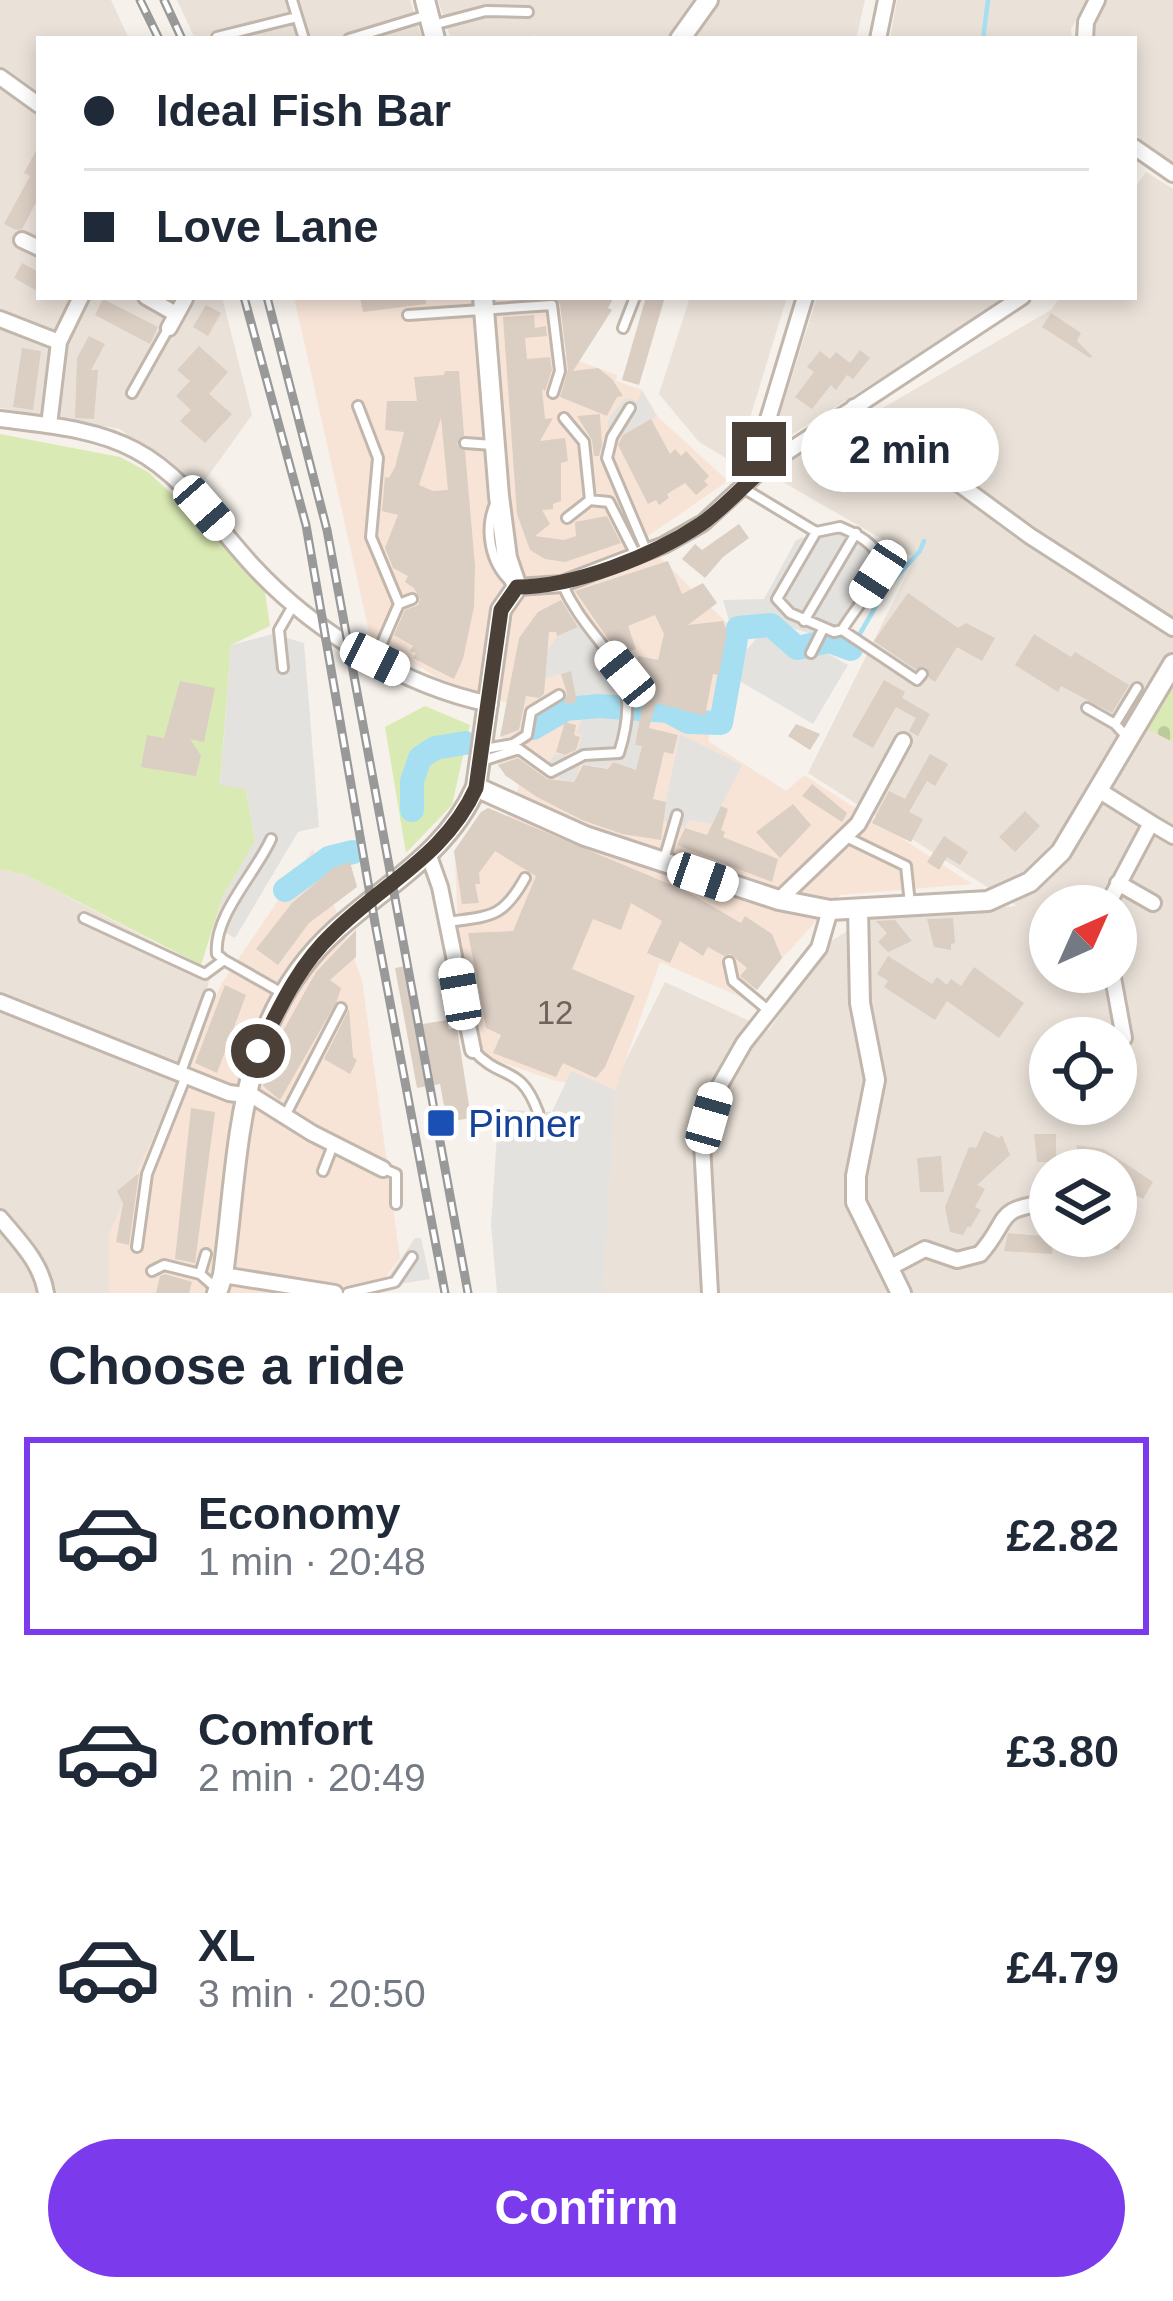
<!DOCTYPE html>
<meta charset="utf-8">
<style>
:root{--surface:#fff;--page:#f6f6f7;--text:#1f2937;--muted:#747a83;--line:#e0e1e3;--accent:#7c3aed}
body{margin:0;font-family:Helvetica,sans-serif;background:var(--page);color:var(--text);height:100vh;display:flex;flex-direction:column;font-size:45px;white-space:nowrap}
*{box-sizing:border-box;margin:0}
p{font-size:39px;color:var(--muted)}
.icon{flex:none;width:66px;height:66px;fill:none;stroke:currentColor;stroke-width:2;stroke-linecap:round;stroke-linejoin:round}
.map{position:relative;height:1293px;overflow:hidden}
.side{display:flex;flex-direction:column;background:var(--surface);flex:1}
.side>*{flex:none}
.guide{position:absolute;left:36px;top:36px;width:1101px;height:264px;border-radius:0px;box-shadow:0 6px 18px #0003;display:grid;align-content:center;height:264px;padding:0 48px;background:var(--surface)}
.needle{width:78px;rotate:45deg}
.buttons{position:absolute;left:1029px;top:885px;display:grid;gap:24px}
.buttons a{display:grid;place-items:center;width:108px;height:108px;border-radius:50%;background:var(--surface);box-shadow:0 6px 18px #0003;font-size:60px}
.end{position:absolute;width:54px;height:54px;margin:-27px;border:15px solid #4a4038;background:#fff;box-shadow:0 0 0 6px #fff}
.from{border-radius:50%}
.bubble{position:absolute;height:84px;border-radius:42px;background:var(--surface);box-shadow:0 6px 18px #0003;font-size:39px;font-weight:700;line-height:84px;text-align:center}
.car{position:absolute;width:36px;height:72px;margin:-36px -18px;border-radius:15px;box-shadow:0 0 9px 3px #0007;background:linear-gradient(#fff 24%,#345 0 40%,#fff 0 76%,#345 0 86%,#fff 0)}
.guide b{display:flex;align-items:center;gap:42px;height:114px;font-size:45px}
.guide b+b{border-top:3px solid var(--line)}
.guide i{width:30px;height:30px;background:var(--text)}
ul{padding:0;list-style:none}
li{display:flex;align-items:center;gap:36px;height:198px;margin:0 24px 18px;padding:0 24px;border:6px solid transparent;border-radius:0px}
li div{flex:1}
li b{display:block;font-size:45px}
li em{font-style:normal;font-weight:700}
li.current{border-color:var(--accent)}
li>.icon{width:108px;height:108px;stroke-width:1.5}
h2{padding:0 48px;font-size:54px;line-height:144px}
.button{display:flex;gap:24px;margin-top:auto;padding:24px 48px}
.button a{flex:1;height:138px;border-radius:72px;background:var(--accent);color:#fff;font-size:48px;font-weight:700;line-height:138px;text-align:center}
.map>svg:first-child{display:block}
.residential{fill:#eae2d9;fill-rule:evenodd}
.commercial{fill:#f7e4d7}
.cemetery{fill:url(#cemetery-stones)}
.park{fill:#daeab4}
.parking{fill:#e4e2df}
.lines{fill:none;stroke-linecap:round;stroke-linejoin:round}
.stream{stroke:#a7dff2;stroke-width:4.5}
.river{stroke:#a7dff2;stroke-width:24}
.building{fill:#dbcec3;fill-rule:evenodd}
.service-casing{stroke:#c2b7ad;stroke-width:14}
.minor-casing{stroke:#c2b7ad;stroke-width:20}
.tertiary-casing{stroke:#c2b7ad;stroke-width:24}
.service{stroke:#fff;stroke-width:8}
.minor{stroke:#fff;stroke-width:14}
.tertiary{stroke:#fff;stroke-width:18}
.rail-casing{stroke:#999;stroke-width:9}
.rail{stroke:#fff;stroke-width:4.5;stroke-dasharray:14;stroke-linecap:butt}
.route{stroke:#4a4038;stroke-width:15}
.transit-dot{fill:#1a4fb4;stroke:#fff;stroke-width:4.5}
.labels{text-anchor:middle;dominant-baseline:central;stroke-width:9;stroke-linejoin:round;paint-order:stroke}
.number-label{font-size:33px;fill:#6e645b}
.transit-label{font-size:39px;fill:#164399;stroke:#fff;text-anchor:start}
</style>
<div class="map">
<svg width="1173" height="1293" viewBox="0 0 1173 1293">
<defs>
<pattern id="cemetery-stones" width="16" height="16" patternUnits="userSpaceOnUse" patternTransform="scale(3)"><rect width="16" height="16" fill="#daeab4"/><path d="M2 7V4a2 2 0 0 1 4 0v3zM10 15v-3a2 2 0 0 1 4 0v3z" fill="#bdca9c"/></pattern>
</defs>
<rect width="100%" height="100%" fill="#f6f1eb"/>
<path class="residential" d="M0,0H111L129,39H39V297H222L252,415L198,490L120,429L0,408Z
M177,0H410L422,39H195Z
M438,0H865L856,39H537L536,35L522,39H451Z
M897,0H1088L1071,29L1072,39H890Z
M1107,0H1173V169L1152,156L1134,131V39H1096L1094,30Z
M1146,172L1173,189V1293H602L610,1092L665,982L769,1030L831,941L872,916L1017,906L808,773L915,558L769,474L1051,310L1060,297H1134V189ZM1050,906H1116V972H1050ZM1050,1038H1116V1104H1050ZM1050,1170H1116V1236H1050Z
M690,297H787L736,464L699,442L659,394Z
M817,297H1009L769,449Z
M0,869L26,875L211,972L136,1293H0Z"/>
<path class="commercial" d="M294,297H591L561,348L565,356L617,375L616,381L642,390L657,416L728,481L642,540L733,629L708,741L786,791L804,775L972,884L840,895L745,999L660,962L615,1090L556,1081L486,1057L478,1041L458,933L455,857L485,812L506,818L519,786L498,765L507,703L438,678L370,636Z
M313,849L362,980L400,1258L384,1279L339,1288V1293H109V1234L222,983Z"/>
<path class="cemetery" d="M1173,672V742L1141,726Z"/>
<path class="park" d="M0,434L120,457L148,472L263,579L270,626L231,645L220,784L246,789L255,842L223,896L201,965L26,875L0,869Z
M425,706L470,725L452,805L406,853L385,727Z"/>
<path class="parking" d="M642,390L657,416L615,439L607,426L609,418L625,398L638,401Z
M842,525L892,556L842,643L769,621L730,624L723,600L764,599L796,540Z
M582,625L613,666L614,699L577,702L570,671L543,679L548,649L559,634Z
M762,632L795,650L816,647L848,665L813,724L738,680L741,656Z
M273,634L304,643L319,827L298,832L235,938L214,926L223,896L255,841L246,789L220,785L231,645Z
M587,710L642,715L635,744L642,746L632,788L626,767L612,761L608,768L581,764L574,782L560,779L546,767L555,754L575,757L582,736L576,732Z
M680,734L742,765L712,824L689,820L685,828L662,820Z
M571,1071L615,1090L603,1293H497L491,1225L498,1120H507V1110L552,1112Z
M415,1238H421L430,1279L400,1284L389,1276Z"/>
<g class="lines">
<path class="stream" d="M983,39L988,0
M851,649L887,587L920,551L924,541"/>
<path class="river" d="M533,728L566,709L599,706L668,711L688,722L721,723L738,628L771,625L797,648L829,641L851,649
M412,810V781L420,758L435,748L465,743
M285,890L329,858L353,852"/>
</g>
<path class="building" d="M39,145V197L22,229L16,230L4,224L30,176L24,173Z
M22,263L39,272V292L14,278Z
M360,297H425L426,304L363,312Z
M555,297H614L608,308L612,310L573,371L598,368L612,379L623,396L617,397L607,416L560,397L568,370L560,304Z
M646,297H665L639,385L622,380Z
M103,299L158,327L150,344L95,315Z
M206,305L221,313L208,336L193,327Z
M1051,313L1081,333L1077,341L1092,356L1090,358L1042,327Z
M534,315L535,328L546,326L547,336L525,338L527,359L550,357L552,370L545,391L542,389L545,419L553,418L540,441L565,438L568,461L561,463V501L553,504V509L542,510L550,524L535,536L564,540L576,536L575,522L607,516L621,543L565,562L545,559L530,550L517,514L503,317Z
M89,336L105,344L91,370H98L94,419L75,418L77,358Z
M199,346L228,372L209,394L232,414L205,443L180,421L191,410L176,396L190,381L177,370Z
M22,348L41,351L33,410L13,407Z
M860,350L870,358L853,379L847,375L836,390L831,385L812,409L795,397L814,372L807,367L820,351L830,359L836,352L850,363Z
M445,371H459L464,435L457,444L465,451L475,566L474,607L463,659L454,679L413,658L416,653L410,651L413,646L394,635L405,610L418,605L420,599L414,588L405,582L408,576L393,568L385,548L398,515L382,511L385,477L389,478L395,467L404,432L385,430L387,401H417L414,377L444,375ZM441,418L448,490L433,491L419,485Z
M600,414L602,445L599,456H594L592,440L577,416Z
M651,419L670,454L675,449L681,456L686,451L709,476L704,481L708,485L696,495L685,483L667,494L669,498L659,505L656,500L648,504L618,445L623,435Z
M739,524L749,538L723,557L705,578L682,559L695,544L702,550Z
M668,561L682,594L703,583L717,603L688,625L723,621L727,631L719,675L713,674L705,716L656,703L649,728L678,735L673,754L664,752L653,799L666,802L661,840L622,834L582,820L537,797L506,776L498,765L518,758L547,779L574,782L583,765L608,769L613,762L636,770L642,746L635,745L646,687L632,683L638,656L658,660L664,634L655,615L628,626L636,649L619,655L575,591Z
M908,593L958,628L966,623L995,638L982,661L957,647L935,682L929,678L926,667L915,669L874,641Z
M561,600L578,627L557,636L556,632H549L544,694L539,698L526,696L519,730L500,737L519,638L538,612Z
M1034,634L1071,657L1075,652L1129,685L1112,713L1061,686L1058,692L1015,665Z
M571,671L577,702L564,705L567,694L561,674Z
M884,680L905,692L902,698L930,714L918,736L909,731L916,718L896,707L873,748L852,736Z
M180,681L215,688L204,742L190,739L201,756L196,776L141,767L147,735L164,738Z
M565,722L576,725L574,735L580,737L576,750L565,755L556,752Z
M796,724L820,734L810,750L788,736Z
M930,754L948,764L935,786L927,781L909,812L923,819L911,842L872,823L889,791L905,799Z
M812,784L847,813L842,822L802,796Z
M793,804L811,825L780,858L756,832Z
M721,806L728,809L721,830L725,832L723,837L778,859L772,882L677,845L685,828L707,835Z
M488,808L686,891L741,923L745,916L772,934L782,958L757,990L740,976L747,968L730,954L724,956L708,947L703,956L680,941L670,963L647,953L662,921L631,903L621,930L593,919L572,969L635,996L605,1067L596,1078L563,1063L556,1077L493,1053L501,1035L486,1028L468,933L513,931L536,876L495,851L479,873L480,884H475L479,903L462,904L454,851L481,812Z
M1025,811L1040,826L1015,852L999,837Z
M944,836L968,852L960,865L947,857L939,870L927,862Z
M350,862L357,887L309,923L278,965L256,949L292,903L333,868Z
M953,918L955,943L951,944V950L934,947L927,919Z
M895,920L912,941L888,952L878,942L887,933L876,921Z
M356,930V957L330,980L341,988L337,1001L280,1100L263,1086L274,1047L316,972Z
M888,956L932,984L937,977L947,985L951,979L961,986L974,967L1024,1003L999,1038L947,1001L935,1020L884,987L888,981L877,974Z
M406,966L417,1025L447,1020L449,1029L457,1028L471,1118L447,1122L440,1084L417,1088L395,968Z
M225,985L246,995L217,1073L195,1063Z
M349,1009L353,1057L357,1060L350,1074L324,1059Z
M191,1108L215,1112L195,1263L175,1259Z
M984,1131L999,1138L1002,1135L1010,1155L977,1185L985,1189L975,1207L981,1210L970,1228L968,1226L963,1235L950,1232L945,1207L969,1147L976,1148Z
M1034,1134H1056V1162H1037Z
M1077,1145L1104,1149L1153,1182L1143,1199L1116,1185V1170H1073Z
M941,1156L944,1192H920L917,1158Z
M139,1173L129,1245L116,1242L123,1203L117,1191Z
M1008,1233L1053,1237L1052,1254L1004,1251Z
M1079,1236H1122L1119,1250L1079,1240Z
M165,1274L192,1282L189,1293H156L160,1276Z"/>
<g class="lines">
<defs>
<path id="service" d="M292,0L304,39
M433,25L486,11L528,12
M217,37L297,17
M349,39L428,15
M408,315L552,305L560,371L553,393
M623,328L635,297
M132,393L168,329
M358,406L378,458L371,537L399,604L375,659
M630,408L612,437L607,458L646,550
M564,418L584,442L590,500
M465,443L493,445
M743,488L816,532
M495,504C484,530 490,563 511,582
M567,518L590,500L609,502L636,555
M840,527C910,556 872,583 842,630L834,632L790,613L777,599L816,532Z
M399,604L412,599
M804,621L856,533
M842,630L917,680L922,674
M811,653L823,629
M283,668L279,630L294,604
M1087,708L1115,724L1128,738
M1115,724L1137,688
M484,749L513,744L527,735L531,712L559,695
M482,761L519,749L551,772L584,755L619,753C648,662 595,655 562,584
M846,837L906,866L910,904
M271,839C256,873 213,916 217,954L224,960L284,994
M663,863L677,815
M84,918L205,974L224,960
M448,922C491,916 503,918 525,878
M729,962L733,981L768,1010
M473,1050C502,1082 520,1063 538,1112
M181,1072L209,995
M286,1114L341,1008
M384,1169L396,1174V1204
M323,1171L333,1145
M137,1247L147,1174L186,1076
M206,1254L200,1274L216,1288
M152,1271L164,1265L200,1274
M348,1293L395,1282L412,1257"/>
<path id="minor" d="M878,39L886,0
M1085,39L1086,22L1097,0
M0,77L39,105
M1134,147L1173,174
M22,240L39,248
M146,297L176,314
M0,319L59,342
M169,328L185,299
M854,407L1030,536L1173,628
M0,419C45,425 94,428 135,450C183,475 217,527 253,566C313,631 403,686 490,704
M49,425L59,342L81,297
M763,468L759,449L805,297
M517,587L562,584L664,545L703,523L763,468L1022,297
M1100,791L1151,823L1107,906
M1151,823L1173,836
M429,856L440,887L473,1050
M1118,883L1153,903
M779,900L858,824L903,741
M1112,972L1124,1038
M0,1002L229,1093L253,1096L312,1133L383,1169
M0,1218C19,1241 41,1262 46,1293
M891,1267L925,1249L957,1260L980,1254C1011,1219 993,1209 1047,1203
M223,1275L335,1293
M710,1293L702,1143L716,1092L744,1043L819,948L830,910"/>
<path id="tertiary" d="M425,0L435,39
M680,39L708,0
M476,787L585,836L779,900L830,910L988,901L1030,882L1061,852L1173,664
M858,909L860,1003L875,1080L856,1176V1202L901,1293
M217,1293L223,1275C240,1151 234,1021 337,929C388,883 448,852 476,787L501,610L517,587L507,558L499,496L483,297"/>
</defs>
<use href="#service" class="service-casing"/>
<use href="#minor" class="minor-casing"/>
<use href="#tertiary" class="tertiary-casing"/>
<use href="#service" class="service"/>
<use href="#minor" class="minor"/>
<use href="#tertiary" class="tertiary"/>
<defs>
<path id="rail" d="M140,0L159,39
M164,0L182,39
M244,297L306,525L375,923L445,1293
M267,297L327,530L468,1293"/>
</defs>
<use href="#rail" class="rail-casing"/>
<use href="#rail" class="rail"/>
</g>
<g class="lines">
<path class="route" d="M258,1051C279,1009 298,966 333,933C383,883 446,855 476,788L501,610L517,587C574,587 653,556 701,524C723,509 743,486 764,468L759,449"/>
</g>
<rect class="transit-dot" x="426" y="1108" width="30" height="30" rx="6"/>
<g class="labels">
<g class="number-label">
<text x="555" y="1012">12</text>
</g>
<g class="transit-label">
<text x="468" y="1123">Pinner</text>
</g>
</g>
</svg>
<div class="buttons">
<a><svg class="needle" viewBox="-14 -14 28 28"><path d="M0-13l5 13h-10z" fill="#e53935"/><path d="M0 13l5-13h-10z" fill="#747a83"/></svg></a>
<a><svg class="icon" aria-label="locate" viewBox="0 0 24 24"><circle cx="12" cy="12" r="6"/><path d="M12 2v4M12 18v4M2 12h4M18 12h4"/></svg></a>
<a><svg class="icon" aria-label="layers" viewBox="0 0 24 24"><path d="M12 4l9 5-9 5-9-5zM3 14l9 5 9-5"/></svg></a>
</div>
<i class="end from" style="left:258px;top:1051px"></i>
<i class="end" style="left:759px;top:449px"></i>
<div class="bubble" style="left:801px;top:408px;width:198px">2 min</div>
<i class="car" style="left:204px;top:508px;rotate:139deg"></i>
<i class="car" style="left:878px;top:574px;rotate:213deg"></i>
<i class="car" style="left:375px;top:659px;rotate:116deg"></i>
<i class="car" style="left:625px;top:674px;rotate:321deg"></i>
<i class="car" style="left:703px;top:877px;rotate:109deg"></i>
<i class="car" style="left:460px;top:994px;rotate:350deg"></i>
<i class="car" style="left:709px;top:1118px;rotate:16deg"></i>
<div class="guide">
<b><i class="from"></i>Ideal Fish Bar</b>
<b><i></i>Love Lane</b>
</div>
</div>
<section class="side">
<h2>Choose a ride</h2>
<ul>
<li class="current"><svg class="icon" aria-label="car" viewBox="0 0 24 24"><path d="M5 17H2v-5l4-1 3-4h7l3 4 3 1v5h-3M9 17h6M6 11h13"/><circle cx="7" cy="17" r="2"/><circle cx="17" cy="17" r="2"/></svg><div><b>Economy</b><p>1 min · 20:48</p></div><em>£2.82</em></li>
<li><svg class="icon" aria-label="car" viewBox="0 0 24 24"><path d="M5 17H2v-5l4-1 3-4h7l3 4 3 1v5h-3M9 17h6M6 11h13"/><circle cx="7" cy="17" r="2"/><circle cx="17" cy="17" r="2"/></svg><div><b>Comfort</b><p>2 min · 20:49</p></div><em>£3.80</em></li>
<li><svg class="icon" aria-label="car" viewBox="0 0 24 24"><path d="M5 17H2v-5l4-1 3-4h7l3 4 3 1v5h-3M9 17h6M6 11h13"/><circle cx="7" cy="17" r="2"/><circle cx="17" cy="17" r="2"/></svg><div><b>XL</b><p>3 min · 20:50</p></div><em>£4.79</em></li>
</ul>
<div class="button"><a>Confirm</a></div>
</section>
